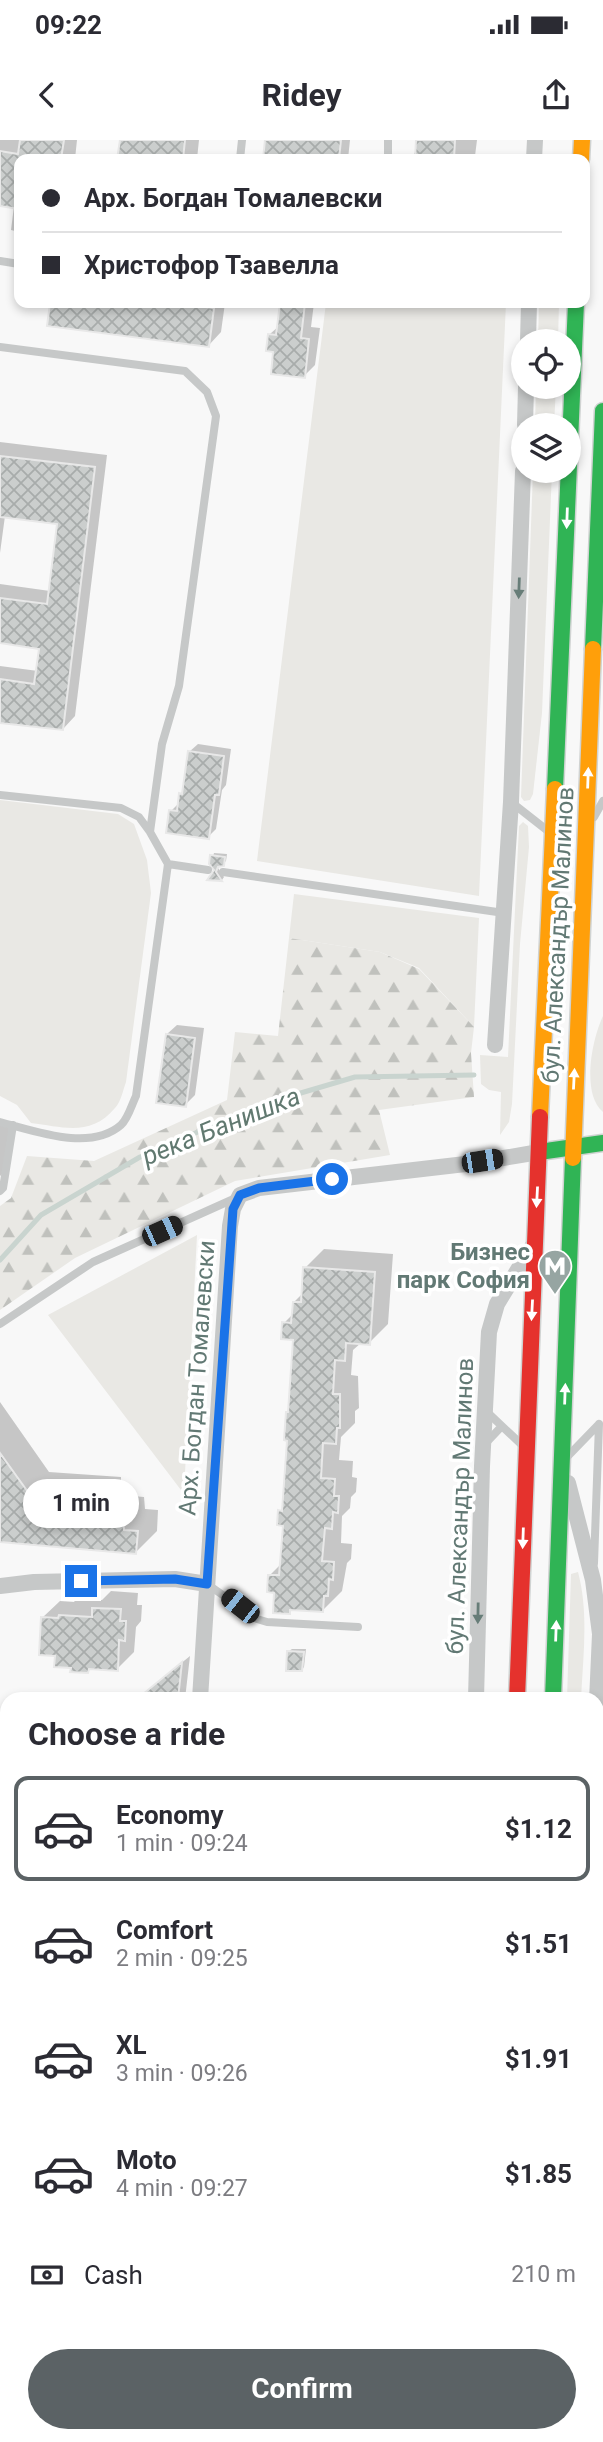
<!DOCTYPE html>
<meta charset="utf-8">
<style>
:root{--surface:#fff;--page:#f7f7f7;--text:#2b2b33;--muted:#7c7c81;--line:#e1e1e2;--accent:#5b6265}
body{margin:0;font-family:Roboto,sans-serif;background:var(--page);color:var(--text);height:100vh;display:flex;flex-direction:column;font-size:26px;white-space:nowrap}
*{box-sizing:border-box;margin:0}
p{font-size:23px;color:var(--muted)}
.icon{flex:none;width:38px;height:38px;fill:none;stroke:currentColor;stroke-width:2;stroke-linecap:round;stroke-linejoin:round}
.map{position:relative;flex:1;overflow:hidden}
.panel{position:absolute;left:0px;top:1552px;width:604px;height:751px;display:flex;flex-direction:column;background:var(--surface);border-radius:21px 21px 0 0;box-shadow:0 4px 10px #0003}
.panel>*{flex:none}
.banner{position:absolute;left:14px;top:14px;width:576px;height:154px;border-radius:14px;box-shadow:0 4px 10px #0003;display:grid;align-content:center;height:154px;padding:0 28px;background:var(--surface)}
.controls{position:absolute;left:511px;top:189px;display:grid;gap:14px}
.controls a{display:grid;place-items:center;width:70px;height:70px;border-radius:50%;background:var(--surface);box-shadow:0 4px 10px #0003;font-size:35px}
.end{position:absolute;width:32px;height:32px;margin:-16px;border:9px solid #1a73e8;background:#fff;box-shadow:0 0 0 4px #fff}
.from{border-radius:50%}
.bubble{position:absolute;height:49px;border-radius:24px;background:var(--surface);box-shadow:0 4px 10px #0003;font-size:23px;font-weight:700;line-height:49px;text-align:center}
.car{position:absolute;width:21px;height:42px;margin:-21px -10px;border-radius:9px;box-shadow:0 0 5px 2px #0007;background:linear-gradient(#222 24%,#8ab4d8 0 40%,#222 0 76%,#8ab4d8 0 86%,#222 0)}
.banner b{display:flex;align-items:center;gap:24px;height:66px;font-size:26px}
.banner b+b{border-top:2px solid var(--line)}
.banner i{width:18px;height:18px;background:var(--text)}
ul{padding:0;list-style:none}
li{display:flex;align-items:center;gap:21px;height:105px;margin:0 14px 10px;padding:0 14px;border:4px solid transparent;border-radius:14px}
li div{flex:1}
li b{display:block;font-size:26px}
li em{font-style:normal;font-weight:700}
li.on{border-color:var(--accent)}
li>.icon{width:63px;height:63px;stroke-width:1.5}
h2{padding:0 28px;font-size:32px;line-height:84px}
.pay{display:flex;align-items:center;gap:18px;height:77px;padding:0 28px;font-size:26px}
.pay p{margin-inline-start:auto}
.primary-button{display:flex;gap:14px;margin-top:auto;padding:14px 28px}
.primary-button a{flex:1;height:80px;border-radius:42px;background:var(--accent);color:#fff;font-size:28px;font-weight:700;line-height:80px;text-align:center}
.status{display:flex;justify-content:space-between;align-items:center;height:49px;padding:0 35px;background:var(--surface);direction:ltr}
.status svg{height:19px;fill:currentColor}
header{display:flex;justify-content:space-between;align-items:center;height:91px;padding:0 28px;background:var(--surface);font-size:32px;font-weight:700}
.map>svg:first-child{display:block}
.grass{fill:#e9e8e4}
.forest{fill:url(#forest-firs)}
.shadow{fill:#0003}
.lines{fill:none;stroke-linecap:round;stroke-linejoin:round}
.stream{stroke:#c9d4cf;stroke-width:5}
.building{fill:url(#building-cross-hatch);stroke:#e8e8e8;stroke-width:2}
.fast-casing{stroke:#d0d3d2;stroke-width:19}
.slow-casing{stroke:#d0d3d2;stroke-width:19}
.jam-casing{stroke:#d0d3d2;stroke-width:19}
.lane{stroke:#c6c8c8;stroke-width:8}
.street{stroke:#c6c8c8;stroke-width:16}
.fast{stroke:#30b455;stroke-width:16}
.slow{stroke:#ff9f0a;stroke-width:16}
.jam{stroke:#e5322d;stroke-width:16}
.oneway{fill:#fff}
.oneway2{fill:#677d78}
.route{stroke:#1a73e8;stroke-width:9}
.labels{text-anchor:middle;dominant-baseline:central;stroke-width:7;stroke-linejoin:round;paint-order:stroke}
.street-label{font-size:24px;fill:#627974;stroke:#fff}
.poi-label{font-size:24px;font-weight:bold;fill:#627974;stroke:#fff;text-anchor:end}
.water-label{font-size:26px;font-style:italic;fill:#617970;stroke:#fff}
</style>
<div class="status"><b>09:22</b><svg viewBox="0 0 49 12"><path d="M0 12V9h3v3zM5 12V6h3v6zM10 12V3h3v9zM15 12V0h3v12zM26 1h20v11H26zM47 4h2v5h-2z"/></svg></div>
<header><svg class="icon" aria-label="back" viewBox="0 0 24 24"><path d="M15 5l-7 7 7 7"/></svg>Ridey<svg class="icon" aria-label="share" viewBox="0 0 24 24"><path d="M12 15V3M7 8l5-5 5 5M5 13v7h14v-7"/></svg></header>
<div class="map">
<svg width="603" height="2302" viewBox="0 0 603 2302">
<defs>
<pattern id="forest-firs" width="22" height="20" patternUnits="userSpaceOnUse" patternTransform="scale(1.75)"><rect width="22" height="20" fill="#e9e8e4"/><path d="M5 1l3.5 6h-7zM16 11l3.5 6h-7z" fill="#c0c1bd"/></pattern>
<pattern id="building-cross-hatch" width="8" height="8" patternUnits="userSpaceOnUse" patternTransform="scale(1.75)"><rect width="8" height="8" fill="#cbcecd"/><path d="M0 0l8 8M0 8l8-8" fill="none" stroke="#a8acab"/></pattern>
</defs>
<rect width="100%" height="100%" fill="#f8f8f8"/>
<path class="grass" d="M326,163H506L479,756L257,721Z
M539,163H559L558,201H538Z
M536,247H556L554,285H535Z
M533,331H552L542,573L533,654L530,660L524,661L521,657Z
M0,660L118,674L134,684L147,720L151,753L126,942C123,950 121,962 115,968C91,997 63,987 31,983L17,965L0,956Z
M523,682L528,686L529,707L520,804L512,964L509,982L500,995L501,952L489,950L481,944L480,915L508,917L519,686Z
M294,754L479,778L474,887L419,828L380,812L289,798Z
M603,876V972C581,954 592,899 603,876Z
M197,1095L184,1353V1354L48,1175Z
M578,1432C589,1473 583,1517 581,1559H567L571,1434Z
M0,2085L7,2086V2296H113L110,2302H0Z
M597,2164L603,2193V2302H562L560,2296H597Z"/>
<path class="forest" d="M289,798L380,812L419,829L474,887L471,913L474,957L379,970L390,1015L235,1041L75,1118L0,1170V1066L11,1058L27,1016L94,1021L227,960L235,892L278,896Z"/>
<path class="shadow" d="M0,0H77L75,19H19V92L11,90L14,66L0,65Z
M122,0H199L197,19H119Z
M267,0H350L348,19H264Z
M418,0H477L475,16L488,17V19H411L418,7Z
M52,163H225L221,192L209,205L49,184Z
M282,163H314L311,187L320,188L315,225L304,236L275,210L270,194L279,186Z
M0,302L107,315L75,576L63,589L0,581V526L38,531L41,507L0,501V444L50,451L59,383L5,376L0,413Z
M198,604L231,609L226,645L222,650L216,689L208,697L171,671L180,662L181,654L184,651L189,612Z
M214,713L227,714L226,721L218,728L224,737L222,740L211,738L217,730L211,723Z
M177,885L204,888L195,955L185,965L167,894Z
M0,983L13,984L9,1027L0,1036Z
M324,1109L393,1114L388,1184L369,1203H361L353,1210L351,1235L358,1236L359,1268L355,1271V1283L341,1297L339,1320L353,1321L352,1337L357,1338L356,1352L351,1357L350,1368L342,1376L341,1403L352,1404L351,1419L347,1423L342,1451L323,1470L293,1468L289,1472L270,1435L282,1423L284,1384L280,1371L284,1367L295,1199L284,1183L294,1173V1162L303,1153L305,1128Z
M0,1262L49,1332L121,1337V1345L132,1347V1356L144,1357L145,1369L158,1370L157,1391L136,1412L0,1401Z
M111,1451L138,1453L137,1465H142L141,1481L136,1487L134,1512L117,1529L91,1527L88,1531L72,1526L57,1514L42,1478L60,1461L74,1462L77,1458L102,1460Z
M292,1509H306L304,1527L302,1530L289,1511Z
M190,1516L185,1559H137Z
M0,1881H7V2012H0Z
M206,2296H279L276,2302H203Z"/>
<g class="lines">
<path class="stream" d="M0,1120L41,1075L140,1017L260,965L355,937L474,935"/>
</g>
<path class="building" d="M20,0H64L61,19H19V69L0,66V11L18,14Z
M120,0H185L183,19H117Z
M265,0H341L339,19H263Z
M416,0H455L454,19H415Z
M50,163H172L214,168L209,207L47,186Z
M280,163H305L301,198L309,199L305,238L271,234L273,212L266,211L268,194L276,195Z
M0,316L95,327L63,590L0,583V539L34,544L39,509L0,503V458L47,464L57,384L0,377Z
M188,611L224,616L219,655H215L209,699L166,693L169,670L177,671L179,653L182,654Z
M210,715L225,717L224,726L218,727L216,732L222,741L207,740L214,730L209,724Z
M166,894L195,898L186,967L156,963Z
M303,1127L375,1132L370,1205L346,1203L345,1221L335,1220L333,1254H340V1288H337L336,1304L323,1303L321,1338L335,1339L334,1356H339L338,1373L333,1372L332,1389L325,1388L322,1421L334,1422L333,1440L329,1439L328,1456H324L323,1472L290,1470V1474L273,1473L274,1453L267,1452L268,1435H279L283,1386L277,1385L278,1370L282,1371L287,1301L284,1300L286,1272H288L293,1200L281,1199L282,1182L291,1183L293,1162H301Z
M0,1313L28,1352L101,1358L100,1366L111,1368L112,1377L123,1378L124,1390L138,1391L136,1414L0,1402Z
M92,1468L121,1469L120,1481H126L125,1501L119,1500L118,1531L89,1529L88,1533L70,1532L71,1528L54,1527L55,1516L39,1515L41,1477L58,1478L59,1475L92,1477Z
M287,1511L304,1512L302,1531H286Z
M182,1522L178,1559H137Z"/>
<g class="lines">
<defs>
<path id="fast" d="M593,509L603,271
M555,649L576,163
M539,1012L603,1003
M553,1559L573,1018
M459,2302L461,2296"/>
<path id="slow" d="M581,19L582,0
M540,977L555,649
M573,1018L593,509"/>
<path id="jam" d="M517,1559L540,977
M341,2302L345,2296"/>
</defs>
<use href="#fast" class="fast-casing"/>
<use href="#slow" class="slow-casing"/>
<use href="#jam" class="jam-casing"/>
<path class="lane" d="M388,0V19
M240,19L242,0
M0,121L19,124
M0,207L185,231L207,252L216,276L179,546L162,604L150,692L168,724
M0,655L121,668L139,677L150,692
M511,662L548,691
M594,677L603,661
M223,732L504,773
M0,982C35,991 90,1012 121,985C128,979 132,964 136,956L168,724L208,730
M0,1051L3,1048L13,985
M0,1184L93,1122L238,1057
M487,1272L521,1304
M484,1305L501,1287
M567,1317L599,1284
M594,1423L599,1284
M207,1444L257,1479L267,1482L358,1487
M0,1868L7,1869
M192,2302L196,2296"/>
<path class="street" d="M534,19L535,0
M528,201L529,163
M525,285L526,247
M495,905L511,662L523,331
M568,1343L593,1440L600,1494L597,1561
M0,1446L34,1442L175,1439L207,1444
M200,1559L230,1086L233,1069L240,1055L259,1048L474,1023L539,1012
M476,1559L482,1326L489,1192L497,1164L532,1107
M597,2045L603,2097
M542,2296L544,2302
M138,2302L140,2296"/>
<use href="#fast" class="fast"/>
<use href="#slow" class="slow"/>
<use href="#jam" class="jam"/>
</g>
<defs><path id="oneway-solid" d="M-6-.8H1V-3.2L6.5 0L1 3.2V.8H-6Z" transform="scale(1.75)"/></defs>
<g class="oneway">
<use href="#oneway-solid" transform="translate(567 378) rotate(92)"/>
<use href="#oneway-solid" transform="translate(588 638) rotate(-88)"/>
<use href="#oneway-solid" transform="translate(574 939) rotate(-87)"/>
<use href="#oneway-solid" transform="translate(537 1057) rotate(93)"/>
<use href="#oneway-solid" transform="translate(532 1170) rotate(93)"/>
<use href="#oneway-solid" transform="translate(565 1254) rotate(-88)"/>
<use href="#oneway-solid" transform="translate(523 1398) rotate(92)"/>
<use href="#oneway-solid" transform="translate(556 1491) rotate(-88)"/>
</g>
<g class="oneway2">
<use href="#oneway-solid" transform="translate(519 448) rotate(92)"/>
<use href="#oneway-solid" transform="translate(478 1473) rotate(91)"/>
</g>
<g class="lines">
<path class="route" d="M81,1441L175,1439L207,1444L233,1069L240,1055L259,1048L332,1039"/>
</g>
<defs>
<symbol id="metro-pin" viewBox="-11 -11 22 30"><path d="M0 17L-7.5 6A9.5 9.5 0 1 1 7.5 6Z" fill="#96a5a2" stroke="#fff"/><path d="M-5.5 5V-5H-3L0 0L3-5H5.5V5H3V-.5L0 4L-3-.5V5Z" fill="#fff"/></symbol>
</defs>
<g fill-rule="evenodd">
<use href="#metro-pin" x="536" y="1107" width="38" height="52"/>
</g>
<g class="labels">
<g class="street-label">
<text transform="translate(558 795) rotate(-87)">бул. Александър Малинов</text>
<text transform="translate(197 1238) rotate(-86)">Арх. Богдан Томалевски</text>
<text transform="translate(460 1366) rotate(-88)">бул. Александър Малинов</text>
</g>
<g class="poi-label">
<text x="530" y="1112">Бизнес<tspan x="530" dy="28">парк София</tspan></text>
</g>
<g class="water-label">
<text transform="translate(221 986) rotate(-22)">река Банишка</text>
</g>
</g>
</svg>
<div class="controls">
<a><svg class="icon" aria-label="locate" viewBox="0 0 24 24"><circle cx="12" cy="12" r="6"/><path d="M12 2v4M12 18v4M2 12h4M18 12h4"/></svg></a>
<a><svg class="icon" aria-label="layers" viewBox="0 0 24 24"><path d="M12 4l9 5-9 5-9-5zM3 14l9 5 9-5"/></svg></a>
</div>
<i class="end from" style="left:332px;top:1039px"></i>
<i class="end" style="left:81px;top:1441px"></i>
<div class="bubble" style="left:23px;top:1339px;width:116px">1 min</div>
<i class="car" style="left:482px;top:1021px;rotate:81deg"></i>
<i class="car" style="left:162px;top:1091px;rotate:66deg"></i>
<i class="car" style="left:240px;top:1466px;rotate:308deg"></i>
<div class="banner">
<b><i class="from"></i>Арх. Богдан Томалевски</b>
<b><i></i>Христофор Тзавелла</b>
</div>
<section class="panel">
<h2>Choose a ride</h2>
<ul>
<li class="on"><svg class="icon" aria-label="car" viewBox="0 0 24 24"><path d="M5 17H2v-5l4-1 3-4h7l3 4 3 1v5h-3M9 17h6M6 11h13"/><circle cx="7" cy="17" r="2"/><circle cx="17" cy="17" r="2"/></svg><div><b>Economy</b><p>1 min · 09:24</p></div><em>$1.12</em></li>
<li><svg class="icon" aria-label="car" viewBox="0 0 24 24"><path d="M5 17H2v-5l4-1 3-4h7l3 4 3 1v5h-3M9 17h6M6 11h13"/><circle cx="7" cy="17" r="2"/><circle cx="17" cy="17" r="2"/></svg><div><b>Comfort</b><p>2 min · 09:25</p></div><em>$1.51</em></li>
<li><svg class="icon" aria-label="car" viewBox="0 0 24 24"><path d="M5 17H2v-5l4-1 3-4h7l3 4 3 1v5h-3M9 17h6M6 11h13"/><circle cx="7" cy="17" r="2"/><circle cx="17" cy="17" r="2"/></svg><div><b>XL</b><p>3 min · 09:26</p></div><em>$1.91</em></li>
<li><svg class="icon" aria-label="car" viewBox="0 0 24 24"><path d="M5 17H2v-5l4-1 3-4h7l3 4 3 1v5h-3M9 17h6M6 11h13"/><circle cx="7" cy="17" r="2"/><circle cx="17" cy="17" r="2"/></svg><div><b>Moto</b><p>4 min · 09:27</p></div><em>$1.85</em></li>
</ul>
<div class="pay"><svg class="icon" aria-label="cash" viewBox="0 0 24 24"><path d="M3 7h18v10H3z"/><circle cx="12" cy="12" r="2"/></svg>Cash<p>210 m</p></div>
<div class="primary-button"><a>Confirm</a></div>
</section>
</div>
